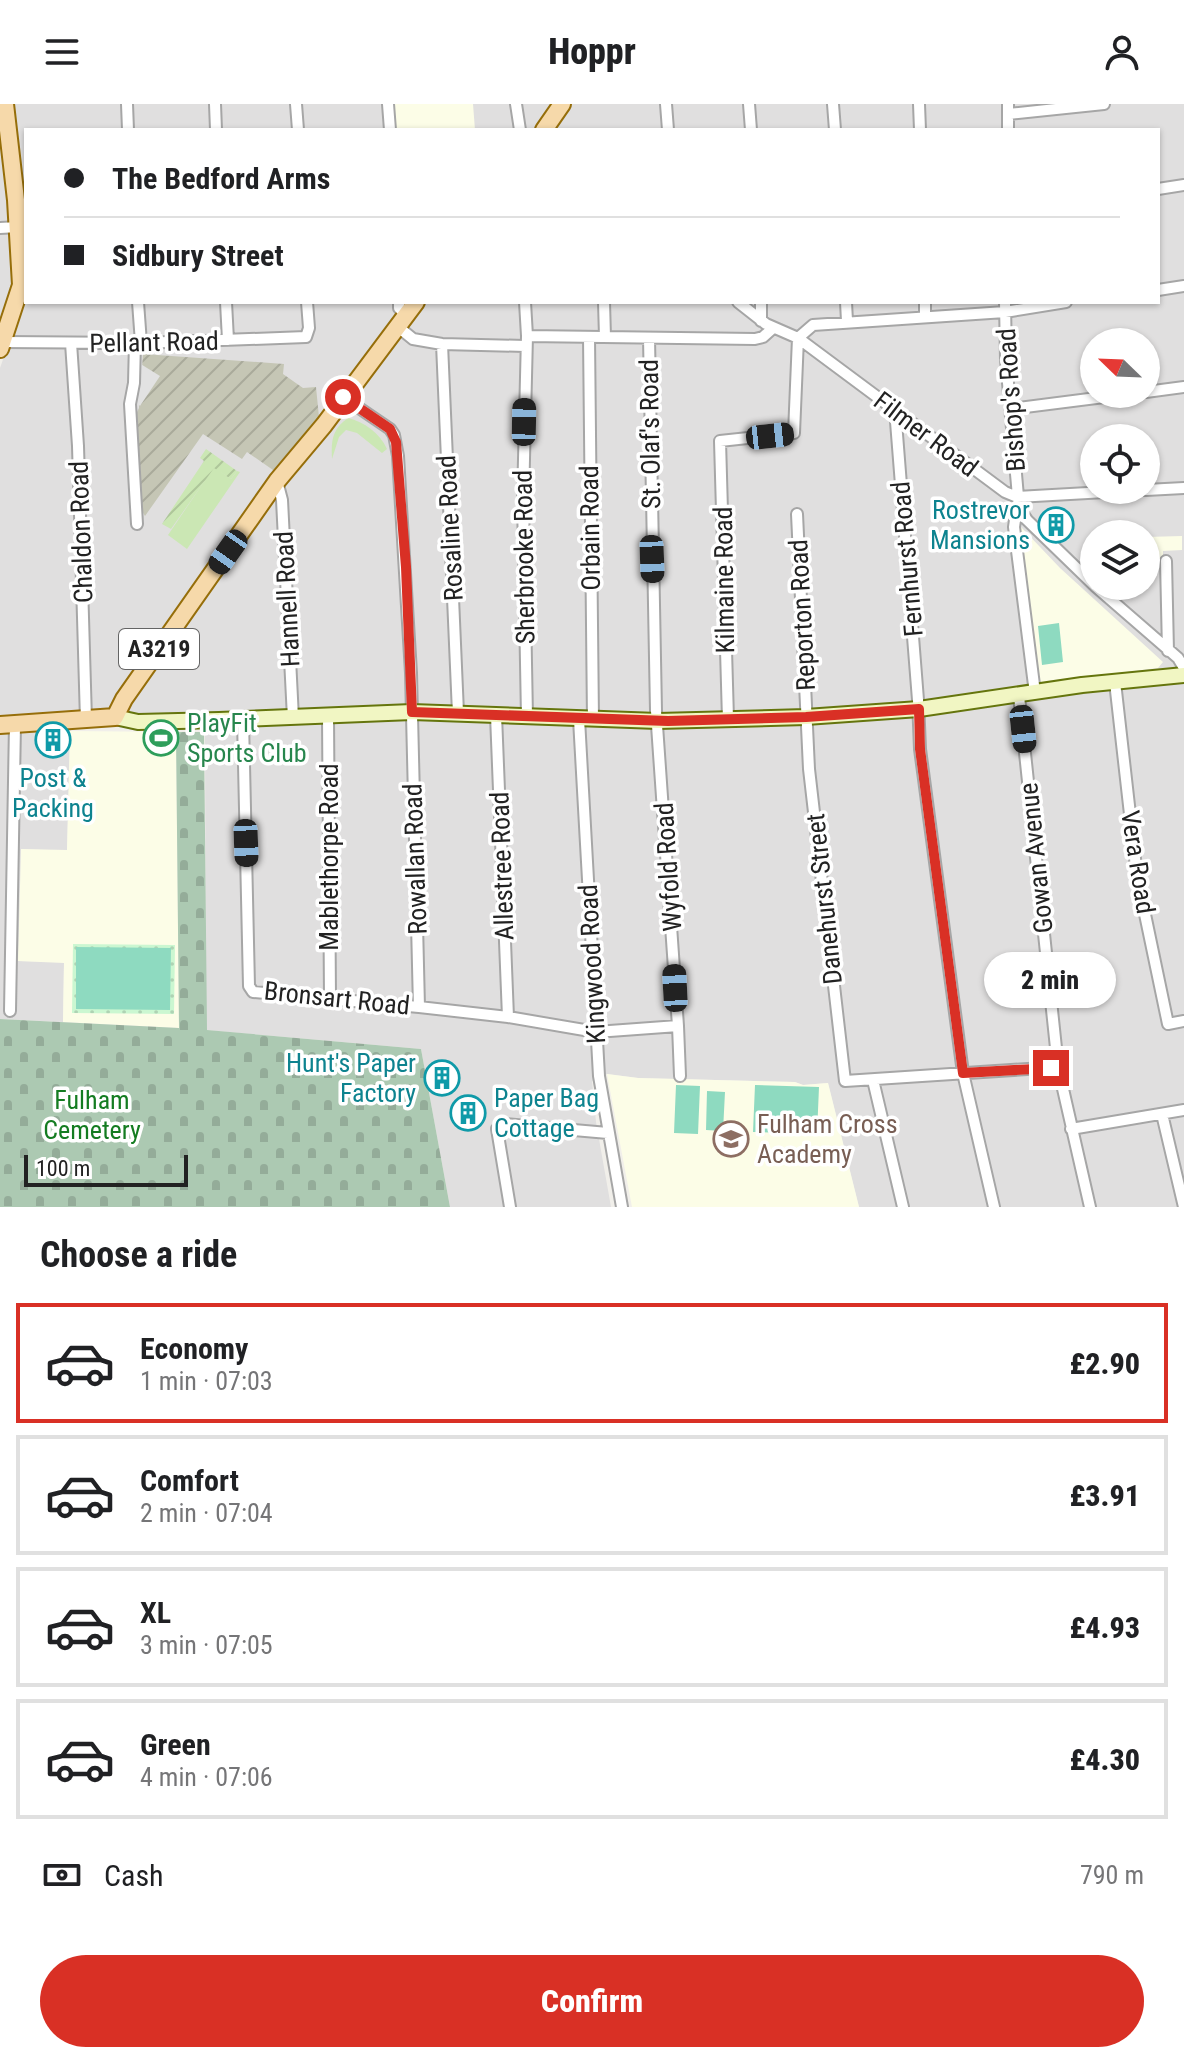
<!DOCTYPE html>
<meta charset="utf-8">
<style>
:root{--surface:#fff;--page:#f2f2f2;--text:#202124;--muted:#757577;--line:#e0e0e0;--accent:#d93025}
body{margin:0;font-family:"Roboto Condensed",sans-serif;background:var(--page);color:var(--text);height:100vh;display:flex;flex-direction:column;font-size:30px;white-space:nowrap}
*{box-sizing:border-box;margin:0}
p{font-size:26px;color:var(--muted)}
.icon{flex:none;width:44px;height:44px;fill:none;stroke:currentColor;stroke-width:2;stroke-linecap:round;stroke-linejoin:round}
.map{position:relative;height:1103px;overflow:hidden}
.side{display:flex;flex-direction:column;background:var(--surface);flex:1}
.side>*{flex:none}
.top-card{position:absolute;left:24px;top:24px;width:1136px;height:176px;border-radius:0px;box-shadow:0 2px 6px #0004;display:grid;align-content:center;height:176px;padding:0 40px;background:var(--surface)}
.needle{width:52px;rotate:293deg}
.fabs{position:absolute;left:1080px;top:224px;display:grid;gap:16px}
.fabs a{display:grid;place-items:center;width:80px;height:80px;border-radius:50%;background:var(--surface);box-shadow:0 2px 6px #0004;font-size:40px}
.scale{position:absolute;left:24px;bottom:20px;width:164px;box-sizing:border-box;padding-left:8px;border:4px solid #222;border-top:0;font-size:22px;line-height:28px;white-space:nowrap;color:#222;-webkit-text-stroke:6px #fff;paint-order:stroke}
.end{position:absolute;width:36px;height:36px;margin:-18px;border:10px solid #d93025;background:#fff;box-shadow:0 0 0 4px #fff}
.from{border-radius:50%}
.bubble{position:absolute;height:56px;border-radius:28px;background:var(--surface);box-shadow:0 2px 6px #0004;font-size:26px;font-weight:800;line-height:56px;text-align:center}
.car{position:absolute;width:24px;height:48px;margin:-24px -12px;border-radius:10px;box-shadow:0 0 6px 2px #0007;background:linear-gradient(#222 24%,#8ab4d8 0 40%,#222 0 76%,#8ab4d8 0 86%,#222 0)}
.top-card b{display:flex;align-items:center;gap:28px;height:76px;font-size:30px}
.top-card b+b{border-top:2px solid var(--line)}
.top-card i{width:20px;height:20px;background:var(--text)}
ul{padding:0;list-style:none}
li{display:flex;align-items:center;gap:24px;height:120px;margin:0 16px 12px;padding:0 24px;border:4px solid var(--line);border-radius:0px}
li div{flex:1}
li b{display:block;font-size:30px}
li em{font-style:normal;font-weight:800}
li.active{border-color:var(--accent)}
li>.icon{width:72px;height:72px;stroke-width:1.5}
h2{padding:0 40px;font-size:36px;line-height:96px}
.pay{display:flex;align-items:center;gap:20px;height:88px;padding:0 40px;font-size:30px}
.pay p{margin-inline-start:auto}
.button{display:flex;gap:16px;margin-top:auto;padding:16px 40px}
.button a{flex:1;height:92px;border-radius:48px;background:var(--accent);color:#fff;font-size:32px;font-weight:800;line-height:92px;text-align:center}
header{display:flex;justify-content:space-between;align-items:center;height:104px;padding:0 40px;background:var(--surface);font-size:36px;font-weight:800}
.map>svg:first-child{display:block}
.residential{fill:#e0dfdf;fill-rule:evenodd}
.education{fill:#fcfde7}
.construction{fill:url(#construction-furrows)}
.grass{fill:#cbe7b4}
.cemetery{fill:url(#cemetery-stones)}
.park{fill:url(#park-dots)}
.garden{fill:url(#garden-furrows)}
.pitch{fill:#8edac0}
.parking{fill:#e2e2e2}
.lines{fill:none;stroke-linecap:round;stroke-linejoin:round}
.street-casing{stroke:#a6a6a6;stroke-width:14}
.secondary-casing{stroke:#65750d;stroke-width:18}
.primary-casing{stroke:#966e0a;stroke-width:20}
.street{stroke:#fff;stroke-width:10}
.secondary{stroke:#f1f6c3;stroke-width:14}
.primary{stroke:#f6d9aa;stroke-width:16}
.route{stroke:#d93025;stroke-width:10}
.labels{text-anchor:middle;dominant-baseline:central;stroke-width:7;stroke-linejoin:round;paint-order:stroke}
.shield{fill:#fff;stroke:#646464;stroke-width:2}
.shield-label{font-size:24px;font-weight:bold;fill:#222}
.street-label{font-size:26px;fill:#222;stroke:#fff}
.culture-label{font-size:26px;fill:#0d838f;stroke:#fff;text-anchor:end}
.leisure-label{font-size:26px;fill:#27864d;stroke:#fff;text-anchor:start}
.park-label{font-size:26px;fill:#147c21;stroke:#fff}
.education-label{font-size:26px;fill:#785e54;stroke:#fff;text-anchor:start}
</style>
<header><svg class="icon" aria-label="menu" viewBox="0 0 24 24"><path d="M4 6h16M4 12h16M4 18h16"/></svg>Hoppr<svg class="icon" aria-label="person" viewBox="0 0 24 24"><circle cx="12" cy="8" r="4"/><path d="M4 21q1-7 8-7t8 7"/></svg></header>
<div class="map">
<svg width="1184" height="1103" viewBox="0 0 1184 1103">
<defs>
<pattern id="construction-furrows" width="10" height="10" patternUnits="userSpaceOnUse" patternTransform="scale(2)"><rect width="10" height="10" fill="#c5c6b5"/><path d="M-1 1l2-2M0 10L10 0M9 11l2-2" fill="none" stroke="#a9aa9b"/></pattern>
<pattern id="cemetery-stones" width="16" height="16" patternUnits="userSpaceOnUse" patternTransform="scale(2)"><rect width="16" height="16" fill="#acc9b2"/><path d="M2 7V4a2 2 0 0 1 4 0v3zM10 15v-3a2 2 0 0 1 4 0v3z" fill="#94ac99"/></pattern>
<pattern id="park-dots" width="8" height="8" patternUnits="userSpaceOnUse" patternTransform="scale(2)"><rect width="8" height="8" fill="#cbf7d1"/><path d="M2 2h.1M6 6h.1" fill="none" stroke="#aed3b3" stroke-width="1.8" stroke-linecap="round"/></pattern>
<pattern id="garden-furrows" width="10" height="10" patternUnits="userSpaceOnUse" patternTransform="scale(2)"><rect width="10" height="10" fill="#cbe7b4"/><path d="M-1 1l2-2M0 10L10 0M9 11l2-2" fill="none" stroke="#aec69a"/></pattern>
</defs>
<rect width="100%" height="100%" fill="#f1efea"/>
<path class="residential" d="M11,0H1184V1103H859L828,979L803,981L795,978L638,974L607,970L592,977L596,1018L611,1103H450L421,945L206,926L205,629L199,613L71,611L67,747L22,745L19,857L64,858L63,918L0,915V264L26,190ZM26,26H1158V198H26ZM1094,238H1146V290H1094ZM1094,334H1146V386H1094ZM1094,430H1146V482H1094Z
M0,19L18,169L0,228Z"/>
<path class="education" d="M394,0H473L475,26H395Z
M1021,423L1060,464L1163,558L1158,564L1039,579L1019,425Z
M1182,432V446L1163,447V456L1146,465V433Z
M70,627L176,628L179,924L63,918L64,859L18,857L21,745L67,746Z
M607,970L638,974L795,978L803,981L828,979L859,1103H632Z"/>
<path class="construction" d="M143,250L284,260L283,270L303,284L316,283L319,313L273,366L247,348L242,355L203,330L145,412L139,402L134,314L139,304Z"/>
<path class="grass" d="M348,314C364,318 380,329 387,345L382,349L357,329L346,326L339,333L332,355C331,337 332,325 348,314Z
M214,363L231,375L237,367L240,368L187,445L168,431Z"/>
<path class="cemetery" d="M176,628H204L207,926L421,945L450,1103H0V915L179,924Z"/>
<path class="park" d="M73,840L175,841L174,910L72,909Z"/>
<path class="garden" d="M206,345L237,367L231,375L214,364L171,425L162,420L204,357L200,354Z"/>
<path class="pitch" d="M1059,519L1063,558L1042,561L1038,522Z
M76,843L171,844L170,906L76,905Z
M676,981L700,982L698,1030L674,1029Z
M755,981L819,983L817,1030L753,1028Z
M707,987L725,988L723,1027L706,1026Z"/>
<path class="parking" d="M139,259L160,272L140,302L130,294Z"/>
<g class="lines">
<defs>
<path id="street" d="M127,0L128,26
M215,0L216,26
M296,0L298,26
M388,0L390,26
M516,0L520,26
M666,0L668,26
M749,0L751,26
M833,0L835,26
M919,0L920,26
M1008,10L1104,0
M1008,26V0
M1158,85L1184,81
M0,124L18,123
M1158,186L1184,182
M138,198L141,239
M226,198L228,236
M399,198V204L406,211
M525,198L527,232L523,396L527,613
M604,198L605,233
M738,198L766,220L798,234L1005,388L1017,393L1141,386
M761,198V217
M846,198L847,217
M925,198V213
M1005,198L1006,256L1019,404L1027,416L1094,481
M397,222L413,235L442,240L525,242
M527,232L755,235L763,233L773,224
M589,233L593,616
M3,238L141,239L306,233L309,224L307,198
M135,238L134,279L130,300L137,420
M71,239L78,342L86,616
M442,240L458,609
M1146,288L1184,283
M343,293L390,325L394,331L398,352L411,569L419,903
M895,305L918,596L920,645L963,969L994,1103
M1010,305L1128,290
M277,377L282,396L293,614
M1146,386L1184,384
M1021,409L1015,416L1014,423L1035,589
M797,410L809,665L845,977L1058,963
M1166,457L1168,547
M1095,482L1178,554L1184,564
M1115,578L1137,772L1168,920L1184,917
M1019,592L1058,963L1090,1103
M496,611L508,913
M328,612L330,894
M579,615L599,972L622,1103
M728,615L720,337L794,329L798,234L813,221L1005,208L1066,198
M243,616L249,882L253,888L419,903L508,913L596,928L678,922L656,607L649,234
M10,907L15,620
M678,922L680,972
M873,976L903,1103
M1162,1010L1184,1103
M1071,1025L1184,1006
M510,1103L497,1025L505,1020L608,1029"/>
<path id="secondary" d="M115,613L138,618L219,616L412,608L658,617L806,613L919,605L1082,581L1184,571"/>
<path id="primary" d="M544,26L562,0
M0,245L21,181L16,96L5,0
M0,621L115,613L124,595L277,377L324,321L416,198"/>
</defs>
<use href="#street" class="street-casing"/>
<use href="#secondary" class="secondary-casing"/>
<use href="#primary" class="primary-casing"/>
<use href="#street" class="street"/>
<use href="#secondary" class="secondary"/>
<use href="#primary" class="primary"/>
</g>
<g class="lines">
<path class="route" d="M343,293L390,325L396,338L406,463L412,608L668,617L806,613L919,605L920,645L963,969L1051,964"/>
</g>
<defs>
<symbol id="building-ring" viewBox="-11 -11 22 22"><circle r="9.5" fill="#fff" stroke="#0f9aa8" stroke-width="1.5"/><path d="M-4-6H4V6H1V3H-1V6H-4ZM-2.5-4.3h1.7v1.8h-1.7ZM.8-4.3h1.7v1.8H.8ZM-2.5-1h1.7V.8h-1.7ZM.8-1h1.7V.8H.8Z" fill="#0f9aa8"/></symbol>
<symbol id="stadium-ring" viewBox="-11 -11 22 22"><circle r="9.5" fill="#fff" stroke="#2e9e5b" stroke-width="1.5"/><path d="M0-5a6.5 5 0 1 0 0 10a6.5 5 0 1 0 0-10ZM-3.5-1.8h7v3.6h-7Z" fill="#2e9e5b"/></symbol>
<symbol id="school-ring" viewBox="-11 -11 22 22"><circle r="9.5" fill="#fff" stroke="#8d6e63" stroke-width="1.5"/><path d="M0-5L7-2L0 1L-7-2ZM-4 1L0 2.5L4 1V4Q0 6-4 4Z" fill="#8d6e63"/></symbol>
</defs>
<g fill-rule="evenodd">
<use href="#building-ring" x="1036" y="401" width="40" height="40"/>
<use href="#stadium-ring" x="141" y="614" width="40" height="40"/>
<use href="#building-ring" x="33" y="616" width="40" height="40"/>
<use href="#building-ring" x="422" y="954" width="40" height="40"/>
<use href="#building-ring" x="448" y="989" width="40" height="40"/>
<use href="#school-ring" x="711" y="1015" width="40" height="40"/>
</g>
<g class="labels">
<rect class="shield" x="119" y="525" width="80" height="40" rx="6"/>
<g class="shield-label">
<text x="159" y="545">A3219</text>
</g>
<g class="street-label">
<text transform="translate(154 238) rotate(-1)">Pellant Road</text>
<text transform="translate(1011 296) rotate(-94)">Bishop's Road</text>
<text transform="translate(650 330) rotate(-91)">St. Olaf's Road</text>
<text transform="translate(926 330) rotate(37)">Filmer Road</text>
<text transform="translate(450 424) rotate(-93)">Rosaline Road</text>
<text transform="translate(590 424) rotate(-91)">Orbain Road</text>
<text transform="translate(81 428) rotate(-92)">Chaldon Road</text>
<text transform="translate(524 453) rotate(-91)">Sherbrooke Road</text>
<text transform="translate(907 455) rotate(-95)">Fernhurst Road</text>
<text transform="translate(724 476) rotate(-91)">Kilmaine Road</text>
<text transform="translate(287 495) rotate(-93)">Hannell Road</text>
<text transform="translate(802 511) rotate(-93)">Reporton Road</text>
<text transform="translate(329 753) rotate(-90)">Mablethorpe Road</text>
<text transform="translate(1036 754) rotate(-96)">Gowan Avenue</text>
<text transform="translate(415 755) rotate(-92)">Rowallan Road</text>
<text transform="translate(1138 758) rotate(81)">Vera Road</text>
<text transform="translate(502 762) rotate(-92)">Allestree Road</text>
<text transform="translate(668 763) rotate(-94)">Wyfold Road</text>
<text transform="translate(824 795) rotate(-96)">Danehurst Street</text>
<text transform="translate(592 860) rotate(-93)">Kingwood Road</text>
<text transform="translate(337 894) rotate(6)">Bronsart Road</text>
</g>
<g class="culture-label">
<text x="1030" y="406">Rostrevor<tspan x="1030" dy="30">Mansions</tspan></text>
<text x="53" y="674" text-anchor="middle">Post &amp;<tspan x="53" dy="30">Packing</tspan></text>
<text x="416" y="959">Hunt's Paper<tspan x="416" dy="30">Factory</tspan></text>
<text x="494" y="994" text-anchor="start">Paper Bag<tspan x="494" dy="30">Cottage</tspan></text>
</g>
<g class="leisure-label">
<text x="187" y="619">PlayFit<tspan x="187" dy="30">Sports Club</tspan></text>
</g>
<g class="park-label">
<text x="92" y="996">Fulham<tspan x="92" dy="30">Cemetery</tspan></text>
</g>
<g class="education-label">
<text x="757" y="1020">Fulham Cross<tspan x="757" dy="30">Academy</tspan></text>
</g>
</g>
</svg>
<div class="fabs">
<a><svg class="needle" viewBox="-14 -14 28 28"><path d="M0-13l5 13h-10z" fill="#e53935"/><path d="M0 13l5-13h-10z" fill="#757577"/></svg></a>
<a><svg class="icon" aria-label="locate" viewBox="0 0 24 24"><circle cx="12" cy="12" r="6"/><path d="M12 2v4M12 18v4M2 12h4M18 12h4"/></svg></a>
<a><svg class="icon" aria-label="layers" viewBox="0 0 24 24"><path d="M12 4l9 5-9 5-9-5zM3 14l9 5 9-5"/></svg></a>
</div>
<div class="scale">100 m</div>
<i class="end from" style="left:343px;top:293px"></i>
<i class="end" style="left:1051px;top:964px"></i>
<div class="bubble" style="left:984px;top:848px;width:132px">2 min</div>
<i class="car" style="left:524px;top:318px;rotate:1deg"></i>
<i class="car" style="left:770px;top:332px;rotate:84deg"></i>
<i class="car" style="left:228px;top:448px;rotate:215deg"></i>
<i class="car" style="left:652px;top:455px;rotate:178deg"></i>
<i class="car" style="left:1023px;top:625px;rotate:174deg"></i>
<i class="car" style="left:246px;top:739px;rotate:178deg"></i>
<i class="car" style="left:675px;top:884px;rotate:357deg"></i>
<div class="top-card">
<b><i class="from"></i>The Bedford Arms</b>
<b><i></i>Sidbury Street</b>
</div>
</div>
<section class="side">
<h2>Choose a ride</h2>
<ul>
<li class="active"><svg class="icon" aria-label="car" viewBox="0 0 24 24"><path d="M5 17H2v-5l4-1 3-4h7l3 4 3 1v5h-3M9 17h6M6 11h13"/><circle cx="7" cy="17" r="2"/><circle cx="17" cy="17" r="2"/></svg><div><b>Economy</b><p>1 min · 07:03</p></div><em>£2.90</em></li>
<li><svg class="icon" aria-label="car" viewBox="0 0 24 24"><path d="M5 17H2v-5l4-1 3-4h7l3 4 3 1v5h-3M9 17h6M6 11h13"/><circle cx="7" cy="17" r="2"/><circle cx="17" cy="17" r="2"/></svg><div><b>Comfort</b><p>2 min · 07:04</p></div><em>£3.91</em></li>
<li><svg class="icon" aria-label="car" viewBox="0 0 24 24"><path d="M5 17H2v-5l4-1 3-4h7l3 4 3 1v5h-3M9 17h6M6 11h13"/><circle cx="7" cy="17" r="2"/><circle cx="17" cy="17" r="2"/></svg><div><b>XL</b><p>3 min · 07:05</p></div><em>£4.93</em></li>
<li><svg class="icon" aria-label="car" viewBox="0 0 24 24"><path d="M5 17H2v-5l4-1 3-4h7l3 4 3 1v5h-3M9 17h6M6 11h13"/><circle cx="7" cy="17" r="2"/><circle cx="17" cy="17" r="2"/></svg><div><b>Green</b><p>4 min · 07:06</p></div><em>£4.30</em></li>
</ul>
<div class="pay"><svg class="icon" aria-label="cash" viewBox="0 0 24 24"><path d="M3 7h18v10H3z"/><circle cx="12" cy="12" r="2"/></svg>Cash<p>790 m</p></div>
<div class="button"><a>Confirm</a></div>
</section>
